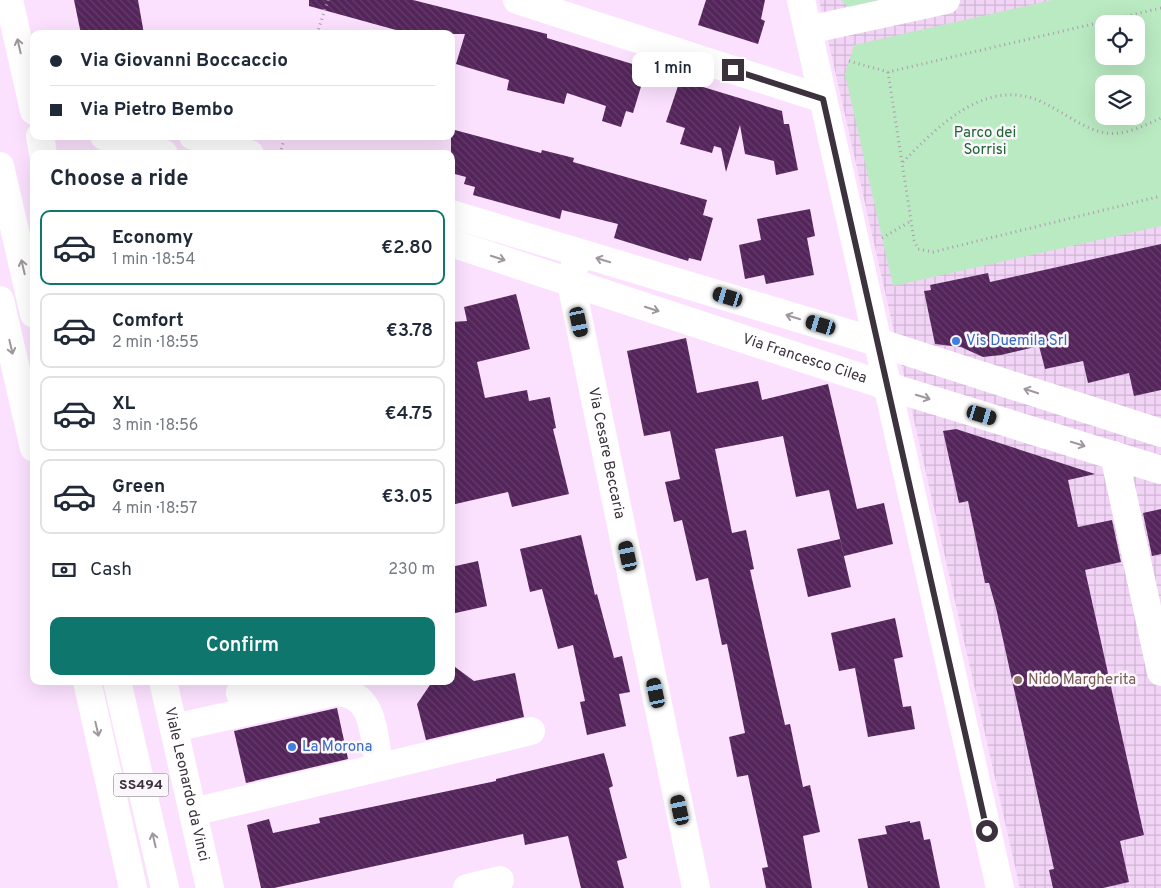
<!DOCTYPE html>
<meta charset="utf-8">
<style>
:root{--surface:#fff;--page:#f6f6f7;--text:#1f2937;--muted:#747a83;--line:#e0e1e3;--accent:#0f766e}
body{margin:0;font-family:Overpass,sans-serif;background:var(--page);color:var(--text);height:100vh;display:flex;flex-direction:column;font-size:19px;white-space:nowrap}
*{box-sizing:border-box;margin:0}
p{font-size:16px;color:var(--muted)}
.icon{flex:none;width:28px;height:28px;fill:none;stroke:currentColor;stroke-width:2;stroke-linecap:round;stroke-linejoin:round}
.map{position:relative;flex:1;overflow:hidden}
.drawer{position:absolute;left:30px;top:150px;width:425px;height:535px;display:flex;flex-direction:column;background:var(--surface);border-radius:10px;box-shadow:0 5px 20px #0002}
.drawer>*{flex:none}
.guide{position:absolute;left:30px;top:30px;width:425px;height:110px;border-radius:10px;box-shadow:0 5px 20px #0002;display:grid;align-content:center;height:110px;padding:0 20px;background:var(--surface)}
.controls{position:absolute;left:1095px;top:15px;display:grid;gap:10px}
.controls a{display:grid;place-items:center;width:50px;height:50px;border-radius:10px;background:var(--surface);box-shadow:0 5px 20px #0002;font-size:25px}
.end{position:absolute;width:22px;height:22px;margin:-11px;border:6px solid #3c323d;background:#fff;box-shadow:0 0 0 2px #fff}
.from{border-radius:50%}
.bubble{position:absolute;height:35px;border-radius:10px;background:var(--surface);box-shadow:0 5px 20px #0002;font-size:16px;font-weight:600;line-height:35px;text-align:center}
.car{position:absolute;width:15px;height:30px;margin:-15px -8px;border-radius:6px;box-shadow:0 0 4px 1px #0007;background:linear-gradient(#222 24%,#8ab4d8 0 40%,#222 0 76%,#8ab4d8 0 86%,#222 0)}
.guide b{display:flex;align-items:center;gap:18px;height:48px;font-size:19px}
.guide b+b{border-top:1px solid var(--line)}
.guide i{width:12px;height:12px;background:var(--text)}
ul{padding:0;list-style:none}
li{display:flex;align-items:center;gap:15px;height:75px;margin:0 10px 8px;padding:0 10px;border:2px solid var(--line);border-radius:10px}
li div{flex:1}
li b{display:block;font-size:19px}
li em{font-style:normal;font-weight:600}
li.active{border-color:var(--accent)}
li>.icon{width:45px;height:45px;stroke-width:1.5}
h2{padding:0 20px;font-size:22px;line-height:60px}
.pay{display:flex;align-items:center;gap:12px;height:55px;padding:0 20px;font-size:19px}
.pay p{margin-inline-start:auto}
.action{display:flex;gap:10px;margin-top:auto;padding:10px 20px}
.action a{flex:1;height:58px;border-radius:10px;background:var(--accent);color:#fff;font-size:20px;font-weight:600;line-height:58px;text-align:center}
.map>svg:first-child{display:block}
.industrial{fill:url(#industrial-grid);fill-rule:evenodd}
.park{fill:#baeac2;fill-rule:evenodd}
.building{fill:url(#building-back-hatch)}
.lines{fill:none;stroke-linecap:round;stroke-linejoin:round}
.path{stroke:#ae9ab0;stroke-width:3;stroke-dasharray:1 4;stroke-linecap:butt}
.minor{stroke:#fff;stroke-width:28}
.major{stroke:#fff;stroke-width:28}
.oneway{stroke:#9e989e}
.route{stroke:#3c323d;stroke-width:6}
.shop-dot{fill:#3f7fe0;stroke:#fbf6fc;stroke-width:2}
.education-dot{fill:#8d6e63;stroke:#fbf6fc;stroke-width:2}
.labels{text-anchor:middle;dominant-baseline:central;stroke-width:5;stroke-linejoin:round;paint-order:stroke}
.shield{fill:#fbf6fc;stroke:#756d76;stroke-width:1}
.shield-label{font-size:14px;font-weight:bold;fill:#3c323d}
.park-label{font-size:15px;fill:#1c6532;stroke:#fbf6fc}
.shop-label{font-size:15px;fill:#366cbe;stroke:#fbf6fc;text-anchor:start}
.street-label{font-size:15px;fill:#3c323d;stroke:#fbf6fc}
.education-label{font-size:15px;fill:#785e54;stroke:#fbf6fc;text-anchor:start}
</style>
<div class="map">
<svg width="1161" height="888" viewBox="0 0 1161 888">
<defs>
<pattern id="industrial-grid" width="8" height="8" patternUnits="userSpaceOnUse" patternTransform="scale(1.25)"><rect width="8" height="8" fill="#f2d4f6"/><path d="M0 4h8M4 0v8" fill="none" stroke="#d0b6d4"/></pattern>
<pattern id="building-back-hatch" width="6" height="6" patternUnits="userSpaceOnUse" patternTransform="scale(1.25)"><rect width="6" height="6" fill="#54255b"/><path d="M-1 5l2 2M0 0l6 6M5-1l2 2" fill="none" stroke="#653d6b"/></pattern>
</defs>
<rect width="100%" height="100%" fill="#fbe1fe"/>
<path class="industrial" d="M819,0H1161V888H1020ZM1104,24H1136V56H1104ZM1104,84H1136V116H1104Z"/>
<path class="park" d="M841,0H878L848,7Z
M1052,0H1161V226L893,286L845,74L854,45ZM1104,24H1136V56H1104ZM1104,84H1136V116H1104Z"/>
<path class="building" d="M74,0H138L144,34H81Z
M309,0H413L547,34V38L639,66V68L646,70L633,113L626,111L621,127L602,121L606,106L567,93L564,104L507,90L509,80L456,64L465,34H395L396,30L309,6Z
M706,0H765L761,19L765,21L758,44L698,25Z
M680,80L782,111L784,124H789L798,170L776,175L774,161L745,154L740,125L726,172L721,148L714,146L712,153L680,144L685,128L666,122Z
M451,129L541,153L542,150L574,158L573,162L707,200L703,215L713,218L701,261L689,258L688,261L614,238L618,224L562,210L560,219L473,195L475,187L464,184L466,177L451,173Z
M810,209L815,236L807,238L814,275L766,284L764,275L745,279L739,245L761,240L757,219Z
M1161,244V390L1134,396L1129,373L1088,383L1083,361L1045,369L1039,346L1001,355L983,357L961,347L935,344L924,291L931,290L930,285L988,273L990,282Z
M516,294L530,349L477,362L485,398L527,390L529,401L550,397L556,428L553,429L569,494L512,507L508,492L451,505V322L467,321L464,307Z
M686,338L697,393L758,381L762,400L828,384L857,509L884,503L893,544L844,556L829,490L796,497L783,436L715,449L732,533L746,530L754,569L750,570L785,725L790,724L803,787L810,785L820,832L803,836L812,888H766L762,868L768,867L748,775L737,777L729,737L745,733L727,644L722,645L708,578L696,581L682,520L674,522L665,482L680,479L670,431L644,436L627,351Z
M956,429L1095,474L1068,480L1078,527L1112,520L1121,562L1085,570L1144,835L1120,841L1129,882L1103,888H1053L1049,870L1054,869L996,608L989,583H985L968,501L959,503L943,431Z
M1161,509V554L1152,556L1143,513Z
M581,535L595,595L597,594L614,658L622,656L630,692L619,694L626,726L587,735L580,702L585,701L573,645L558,649L542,589L530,592L520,549Z
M840,539L851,587L808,597L797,549Z
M478,561L487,606L451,614V567Z
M895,618L903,657L894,659L903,707L911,706L915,729L868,737L855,668L839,671L831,633Z
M451,664L474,681L515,673L524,717L426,740L417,704L432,682L451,681Z
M337,708L348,759L246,783L234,731Z
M604,753L613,786L609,788L627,858L617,861L624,888H581L568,836L525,845L523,834L274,888H261L247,825L269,819L273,833L320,823L319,818L496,781V779Z
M910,821V823L920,821L924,840L930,839L940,888H868L858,839L887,834L885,826Z"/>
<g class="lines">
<path class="path" d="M317,34L328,0
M849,61L888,72L1161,8
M888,72L914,240L918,249L933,252L1161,196
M280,154L285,136
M903,162C939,125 988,75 1044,103C1065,113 1083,129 1106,133C1125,136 1145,125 1161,118
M882,238L911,221"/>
<g class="minor">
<path d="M9,0L34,111"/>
<path d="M517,0L823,99"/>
<path d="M801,0L1000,888"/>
<path d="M808,30L946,0"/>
<path d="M40,136L43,154"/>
<path d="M104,136L164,154"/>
<path d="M193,136L250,154"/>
<path d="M451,214L877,342L1161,433"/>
<path id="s1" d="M451,243L887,386L1161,470"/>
<path id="s2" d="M574,268L571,283L696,888"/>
<path d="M1114,455L1161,672"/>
<path id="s3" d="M163,681L210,888"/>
<path d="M240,693L292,681"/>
<path d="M174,728L335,692C373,692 373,729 378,758"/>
<path d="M193,812L531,731"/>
<path d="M467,888L500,880"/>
</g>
<path class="major" d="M0,166L34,314
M0,300L34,448
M87,681L133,888
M117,681L165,888"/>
</g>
<defs><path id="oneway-shaft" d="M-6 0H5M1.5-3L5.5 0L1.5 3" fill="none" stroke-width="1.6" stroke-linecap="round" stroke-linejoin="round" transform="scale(1.25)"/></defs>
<g class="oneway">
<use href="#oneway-shaft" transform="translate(19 46) rotate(-103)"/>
<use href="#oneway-shaft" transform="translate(498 258) rotate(18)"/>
<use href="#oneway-shaft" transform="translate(603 260) rotate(-163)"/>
<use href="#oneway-shaft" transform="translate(23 267) rotate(-103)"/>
<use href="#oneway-shaft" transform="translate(652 309) rotate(18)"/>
<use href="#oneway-shaft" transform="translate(793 317) rotate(-163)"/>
<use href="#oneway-shaft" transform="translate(11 347) rotate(77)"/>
<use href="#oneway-shaft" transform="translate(1031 391) rotate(-162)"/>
<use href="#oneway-shaft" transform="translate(923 397) rotate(17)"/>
<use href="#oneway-shaft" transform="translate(1078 444) rotate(17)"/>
<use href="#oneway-shaft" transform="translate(97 729) rotate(77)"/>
<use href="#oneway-shaft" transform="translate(154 840) rotate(-103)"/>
</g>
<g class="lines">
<path class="route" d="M733,70L823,99L987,831"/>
</g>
<g class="shop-dot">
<circle cx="956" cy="341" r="5"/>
<circle cx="292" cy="747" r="5"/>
</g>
<circle class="education-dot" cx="1018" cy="680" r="5"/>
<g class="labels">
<rect class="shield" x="113.5" y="773.5" width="55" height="23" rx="4"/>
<g class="shield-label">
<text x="141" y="785">SS494</text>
</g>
<g class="park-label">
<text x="985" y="133">Parco dei<tspan x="985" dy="17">Sorrisi</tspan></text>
</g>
<g class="shop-label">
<text x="966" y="341">Vis Duemila Srl</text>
<text x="302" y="747">La Morona</text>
</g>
<g class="street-label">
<text stroke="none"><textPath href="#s1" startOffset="372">Via Francesco Cilea</textPath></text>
<text stroke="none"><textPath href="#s2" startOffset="189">Via Cesare Beccaria</textPath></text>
<text stroke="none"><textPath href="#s3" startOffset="106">Viale Leonardo da Vinci</textPath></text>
</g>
<g class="education-label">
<text x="1028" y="680">Nido Margherita</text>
</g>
</g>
</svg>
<div class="controls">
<a><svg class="icon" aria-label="locate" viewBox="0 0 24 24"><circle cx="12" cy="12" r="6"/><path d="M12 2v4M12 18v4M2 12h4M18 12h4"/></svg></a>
<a><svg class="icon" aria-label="layers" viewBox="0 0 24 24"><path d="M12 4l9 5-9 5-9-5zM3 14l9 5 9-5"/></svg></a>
</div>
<i class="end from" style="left:987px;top:831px"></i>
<i class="end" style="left:733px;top:70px"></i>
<div class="bubble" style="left:632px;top:52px;width:82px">1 min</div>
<i class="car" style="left:728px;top:297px;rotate:287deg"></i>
<i class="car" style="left:579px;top:322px;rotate:168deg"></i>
<i class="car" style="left:821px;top:325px;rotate:287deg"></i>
<i class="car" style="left:982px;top:415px;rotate:107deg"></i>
<i class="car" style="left:628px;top:556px;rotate:348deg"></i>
<i class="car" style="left:656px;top:693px;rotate:348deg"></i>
<i class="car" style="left:680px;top:810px;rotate:348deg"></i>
<div class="guide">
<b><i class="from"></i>Via Giovanni Boccaccio</b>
<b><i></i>Via Pietro Bembo</b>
</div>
<section class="drawer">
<h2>Choose a ride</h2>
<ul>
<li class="active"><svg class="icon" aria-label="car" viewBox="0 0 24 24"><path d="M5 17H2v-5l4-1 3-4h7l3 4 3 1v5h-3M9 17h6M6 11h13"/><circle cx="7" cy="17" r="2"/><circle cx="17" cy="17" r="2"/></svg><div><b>Economy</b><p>1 min · 18:54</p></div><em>€2.80</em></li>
<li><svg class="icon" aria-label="car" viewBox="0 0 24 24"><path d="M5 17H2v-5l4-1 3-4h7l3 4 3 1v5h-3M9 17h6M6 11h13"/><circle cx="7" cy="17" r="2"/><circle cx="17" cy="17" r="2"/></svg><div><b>Comfort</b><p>2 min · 18:55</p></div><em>€3.78</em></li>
<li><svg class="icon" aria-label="car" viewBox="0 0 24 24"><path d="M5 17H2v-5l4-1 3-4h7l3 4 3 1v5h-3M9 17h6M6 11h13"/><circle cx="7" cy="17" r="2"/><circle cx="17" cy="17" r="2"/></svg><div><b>XL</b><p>3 min · 18:56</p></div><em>€4.75</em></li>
<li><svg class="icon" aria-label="car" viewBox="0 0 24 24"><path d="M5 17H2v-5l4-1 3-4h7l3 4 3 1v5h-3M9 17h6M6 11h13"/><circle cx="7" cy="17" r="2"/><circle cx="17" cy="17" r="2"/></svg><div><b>Green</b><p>4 min · 18:57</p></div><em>€3.05</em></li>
</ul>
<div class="pay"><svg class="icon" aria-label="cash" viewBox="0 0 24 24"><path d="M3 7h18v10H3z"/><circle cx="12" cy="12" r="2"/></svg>Cash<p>230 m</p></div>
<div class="action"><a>Confirm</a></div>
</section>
</div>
